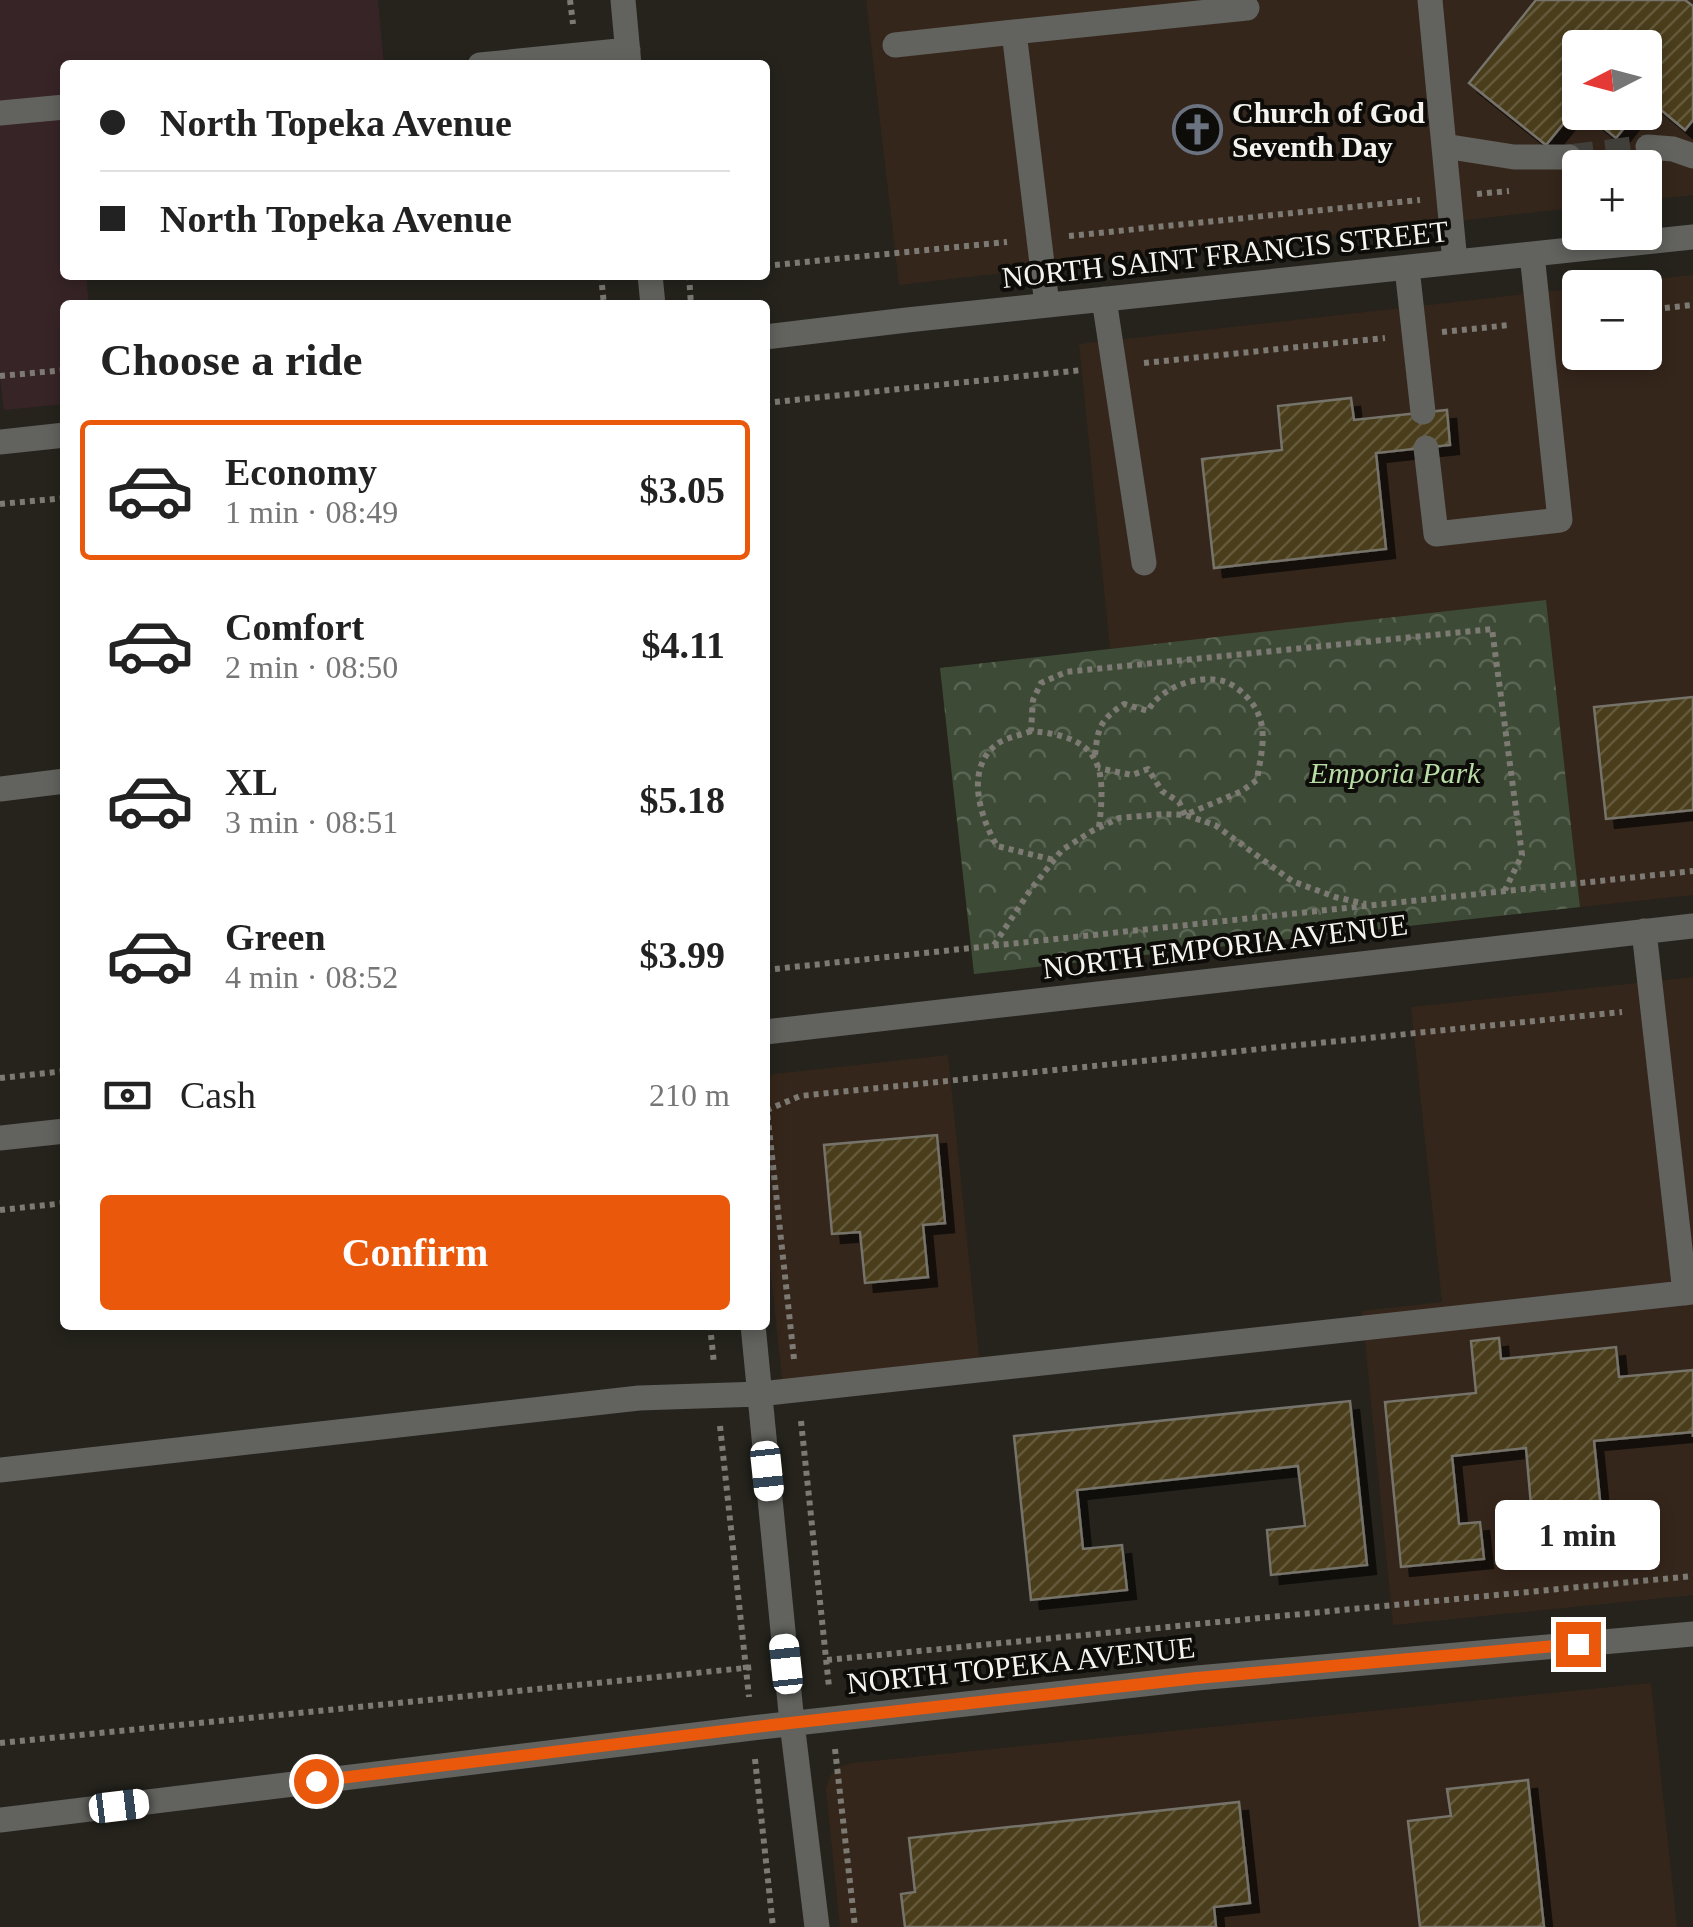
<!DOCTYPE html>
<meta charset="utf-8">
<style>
:root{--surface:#fff;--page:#f6f6f6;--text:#222;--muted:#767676;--line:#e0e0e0;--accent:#ea580c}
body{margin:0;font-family:"Times New Roman",serif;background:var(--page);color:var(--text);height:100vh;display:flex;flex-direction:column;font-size:38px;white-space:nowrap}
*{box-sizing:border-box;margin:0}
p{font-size:32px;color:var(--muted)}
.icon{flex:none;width:55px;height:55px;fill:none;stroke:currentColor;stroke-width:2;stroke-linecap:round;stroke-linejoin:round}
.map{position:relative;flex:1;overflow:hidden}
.sheet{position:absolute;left:60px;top:300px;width:710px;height:1030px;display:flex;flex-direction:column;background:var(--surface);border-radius:10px;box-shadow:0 5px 15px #0003}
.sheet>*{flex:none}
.banner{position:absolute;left:60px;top:60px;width:710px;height:220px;border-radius:10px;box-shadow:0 5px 15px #0003;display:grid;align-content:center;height:220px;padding:0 40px;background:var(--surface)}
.needle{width:65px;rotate:264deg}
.buttons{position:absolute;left:1562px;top:30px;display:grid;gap:20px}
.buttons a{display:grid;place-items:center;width:100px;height:100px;border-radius:10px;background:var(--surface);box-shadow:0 5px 15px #0003;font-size:50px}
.end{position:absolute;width:45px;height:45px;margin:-22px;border:12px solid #ea580c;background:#fff;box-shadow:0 0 0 5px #fff}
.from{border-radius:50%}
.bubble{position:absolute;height:70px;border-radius:10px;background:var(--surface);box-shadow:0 5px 15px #0003;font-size:32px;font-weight:600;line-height:70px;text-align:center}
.car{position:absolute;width:30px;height:60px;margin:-30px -15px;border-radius:12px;box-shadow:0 0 8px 2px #0007;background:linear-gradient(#fff 24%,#345 0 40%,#fff 0 76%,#345 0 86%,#fff 0)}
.banner b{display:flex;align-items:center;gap:35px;height:95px;font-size:38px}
.banner b+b{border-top:2px solid var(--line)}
.banner i{width:25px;height:25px;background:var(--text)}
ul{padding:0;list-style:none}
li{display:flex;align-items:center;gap:30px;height:140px;margin:0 20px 15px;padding:0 20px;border:5px solid transparent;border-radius:10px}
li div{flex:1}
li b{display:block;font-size:38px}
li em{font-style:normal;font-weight:600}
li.selected{border-color:var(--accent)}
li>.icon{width:90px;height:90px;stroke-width:1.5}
h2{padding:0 40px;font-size:45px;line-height:120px}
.pay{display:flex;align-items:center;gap:25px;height:110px;padding:0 40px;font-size:38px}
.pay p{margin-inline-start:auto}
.button{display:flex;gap:20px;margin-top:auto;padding:20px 40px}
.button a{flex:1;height:115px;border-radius:10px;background:var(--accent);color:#fff;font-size:40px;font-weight:600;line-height:115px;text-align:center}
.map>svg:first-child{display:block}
.commercial{fill:#35261b;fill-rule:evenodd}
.industrial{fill:#372427}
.park{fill:url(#park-crowns)}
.building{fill:url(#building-hatch);stroke:#76736b;stroke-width:2.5;filter:url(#shadow)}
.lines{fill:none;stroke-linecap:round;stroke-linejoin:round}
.minor-tunnel{stroke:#44423c;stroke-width:25;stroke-dasharray:25 12;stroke-linecap:butt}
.path{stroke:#7c7a73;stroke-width:6;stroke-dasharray:5 5;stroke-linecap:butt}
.minor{stroke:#62625e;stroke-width:25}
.route{stroke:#ea580c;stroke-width:12}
.labels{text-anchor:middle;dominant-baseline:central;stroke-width:8;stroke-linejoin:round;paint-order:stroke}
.poi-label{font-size:30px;font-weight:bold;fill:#f6f4ef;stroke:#0d0c09;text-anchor:start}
.street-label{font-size:30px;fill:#f6f4ef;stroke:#0d0c09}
.park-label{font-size:30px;font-style:italic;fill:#b8dda5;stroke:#0d0c09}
</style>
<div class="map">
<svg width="1693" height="1927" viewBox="0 0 1693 1927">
<defs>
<pattern id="park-crowns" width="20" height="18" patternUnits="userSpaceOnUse" patternTransform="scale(2.5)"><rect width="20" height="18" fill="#3d4b36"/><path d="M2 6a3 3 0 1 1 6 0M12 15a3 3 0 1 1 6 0" fill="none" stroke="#5a6653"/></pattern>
<pattern id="building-hatch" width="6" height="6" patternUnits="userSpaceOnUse" patternTransform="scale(2.5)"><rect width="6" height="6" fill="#493d1a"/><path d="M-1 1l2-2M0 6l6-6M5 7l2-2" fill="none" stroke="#645a3c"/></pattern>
<filter id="shadow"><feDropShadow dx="9" dy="9" stdDeviation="0" flood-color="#0009"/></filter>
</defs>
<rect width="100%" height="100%" fill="#25231c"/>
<path class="commercial" d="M866,0H1693V195L1645,200V168H1580V207L899,285ZM1580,48H1645V112H1580Z
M1693,275V895L1580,907L1546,601L1110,649L1079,344L1580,288V352H1645V288L1581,287Z
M1693,977V1595L1393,1625L1362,1311L1442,1302L1411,1007Z
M948,1055L981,1376L784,1397L765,1219V1080L774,1074Z
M1651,1683L1677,1927H840L826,1789L830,1776L839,1767L852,1763Z"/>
<path class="industrial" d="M0,0H378L384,65H65V275H86L89,305H65V404L4,410L0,378Z"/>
<path class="park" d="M1546,600L1580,907L974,974L940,668Z"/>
<path class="building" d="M1536,0H1685L1693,6V120L1685,130L1648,99L1645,103V48H1580V109L1577,107L1546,145L1469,83Z
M1584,112H1637L1616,138Z
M1351,398L1354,420L1447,410L1450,445L1376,453L1386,549L1214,568L1202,459L1282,450L1278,406Z
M1693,697V810L1606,819L1594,707Z
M937,1135L945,1223L923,1225L928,1277L865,1283L860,1232L832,1234L824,1145Z
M1499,1338L1501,1359L1616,1347L1619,1377L1693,1370V1437V1432L1594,1441L1601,1510L1532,1517L1526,1448L1452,1456L1459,1524L1480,1522L1484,1559L1401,1567L1385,1402L1476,1393L1471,1341Z
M1350,1401L1367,1565L1271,1575L1267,1530L1305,1526L1298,1466L1077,1490L1083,1549L1122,1545L1127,1590L1031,1600L1014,1436Z
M1528,1780L1544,1927H1420L1408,1821L1451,1816L1447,1789Z
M1239,1802L1250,1903L1214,1907L1216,1927H905L901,1894L915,1892L909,1838Z"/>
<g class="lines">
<path class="minor-tunnel" d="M1569,157L1648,147"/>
<path class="path" d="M570,0L573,24
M1477,194L1509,191
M1069,236L1420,200
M765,266L1007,242
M601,275L604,305
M689,275L691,305
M1645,310L1693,305
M1442,332L1510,325
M1144,363L1385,338
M0,376L65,370
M765,403L1082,370
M0,504L65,498
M1031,731C1022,735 1009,737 1000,742C963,766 980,817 997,846L1054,860
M1095,755C1098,727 1100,720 1124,704L1148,711C1160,687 1200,673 1226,682C1239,687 1255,703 1259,716C1267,736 1260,759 1257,780L1242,791L1185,815L1179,802L1162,791L1148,769L1132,775L1098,768
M1099,827C1107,763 1099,737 1031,731L1033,700L1041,683L1066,672L1492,629L1522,855L1505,890
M994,945L1031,889L1062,850L1092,831L1119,818L1163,814L1185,815L1215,825L1292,881L1335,897L1366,904
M765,970L1693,871
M0,1078L65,1071
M765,1091L767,1110
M0,1210L65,1203
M710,1325L714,1364
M794,1359L767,1110L800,1096L1622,1012
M801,1421L829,1687
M720,1426L749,1697
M827,1660L1693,1576
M0,1743L755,1667
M835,1749L855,1927
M755,1759L773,1927"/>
<path class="minor" d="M623,0L629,65
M1430,0L1455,262
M895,45L1014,32
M480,65L628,50
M0,113L65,107
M1444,146L1514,157H1569
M1648,147L1673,149L1693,156
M1407,268L1423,412
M650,275L653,305
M1104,299L1144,563
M1047,305L1014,32L1247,8
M765,337L907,320L1693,237
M0,442L65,435
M1426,448L1436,534L1560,520L1532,254
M0,789L65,781
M1644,931L1685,1293
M765,1032L1693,926
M0,1138L65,1131
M753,1325L792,1723L817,1927
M0,1470L639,1398L760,1394L1693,1292
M0,1820L752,1728L1197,1678L1693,1634"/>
</g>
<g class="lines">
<path class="route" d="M316,1781L772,1725L1197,1678L1578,1644"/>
</g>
<defs>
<symbol id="church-ring" viewBox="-11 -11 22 22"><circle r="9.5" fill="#0d0c09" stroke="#6b7280" stroke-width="1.5"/><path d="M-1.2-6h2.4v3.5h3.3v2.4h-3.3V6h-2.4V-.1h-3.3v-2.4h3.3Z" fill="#6b7280"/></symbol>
</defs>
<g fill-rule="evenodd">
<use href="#church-ring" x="1170" y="102" width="55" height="55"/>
</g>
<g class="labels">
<g class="poi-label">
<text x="1232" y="112">Church of God<tspan x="1232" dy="34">Seventh Day</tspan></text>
</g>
<g class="street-label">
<text transform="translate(1225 254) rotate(-6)">NORTH SAINT FRANCIS STREET</text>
<text transform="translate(1225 946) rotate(-7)">NORTH EMPORIA AVENUE</text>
<text transform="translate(1021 1665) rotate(-6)">NORTH TOPEKA AVENUE</text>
</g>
<g class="park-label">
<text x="1395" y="772">Emporia Park</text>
</g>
</g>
</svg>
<div class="buttons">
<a><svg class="needle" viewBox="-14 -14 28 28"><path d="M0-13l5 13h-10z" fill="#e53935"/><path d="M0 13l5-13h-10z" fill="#767676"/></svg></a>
<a>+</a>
<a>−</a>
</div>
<i class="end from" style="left:316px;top:1781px"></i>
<i class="end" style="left:1578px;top:1644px"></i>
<div class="bubble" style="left:1495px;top:1500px;width:165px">1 min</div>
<i class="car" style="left:767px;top:1471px;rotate:174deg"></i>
<i class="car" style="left:786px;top:1664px;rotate:354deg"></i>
<i class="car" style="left:119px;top:1806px;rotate:83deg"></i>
<div class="banner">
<b><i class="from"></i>North Topeka Avenue</b>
<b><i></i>North Topeka Avenue</b>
</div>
<section class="sheet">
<h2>Choose a ride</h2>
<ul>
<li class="selected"><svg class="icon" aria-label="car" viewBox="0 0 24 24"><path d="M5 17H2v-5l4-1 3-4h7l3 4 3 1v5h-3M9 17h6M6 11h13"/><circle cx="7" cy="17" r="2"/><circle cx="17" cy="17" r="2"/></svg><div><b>Economy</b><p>1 min · 08:49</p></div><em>$3.05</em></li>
<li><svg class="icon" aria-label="car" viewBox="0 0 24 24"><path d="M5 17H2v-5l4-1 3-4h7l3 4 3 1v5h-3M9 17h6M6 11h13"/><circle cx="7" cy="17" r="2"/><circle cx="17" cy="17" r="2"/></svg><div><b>Comfort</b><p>2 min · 08:50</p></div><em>$4.11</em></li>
<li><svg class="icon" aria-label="car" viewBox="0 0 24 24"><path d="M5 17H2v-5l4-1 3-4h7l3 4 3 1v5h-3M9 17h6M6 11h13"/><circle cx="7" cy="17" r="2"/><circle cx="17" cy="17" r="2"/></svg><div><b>XL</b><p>3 min · 08:51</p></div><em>$5.18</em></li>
<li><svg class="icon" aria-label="car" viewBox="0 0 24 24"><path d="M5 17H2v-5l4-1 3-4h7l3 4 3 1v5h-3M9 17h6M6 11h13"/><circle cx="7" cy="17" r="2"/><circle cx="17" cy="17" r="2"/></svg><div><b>Green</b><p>4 min · 08:52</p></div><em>$3.99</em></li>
</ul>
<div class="pay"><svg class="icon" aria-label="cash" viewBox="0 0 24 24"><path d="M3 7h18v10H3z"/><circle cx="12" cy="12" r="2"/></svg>Cash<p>210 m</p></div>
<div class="button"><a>Confirm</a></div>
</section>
</div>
